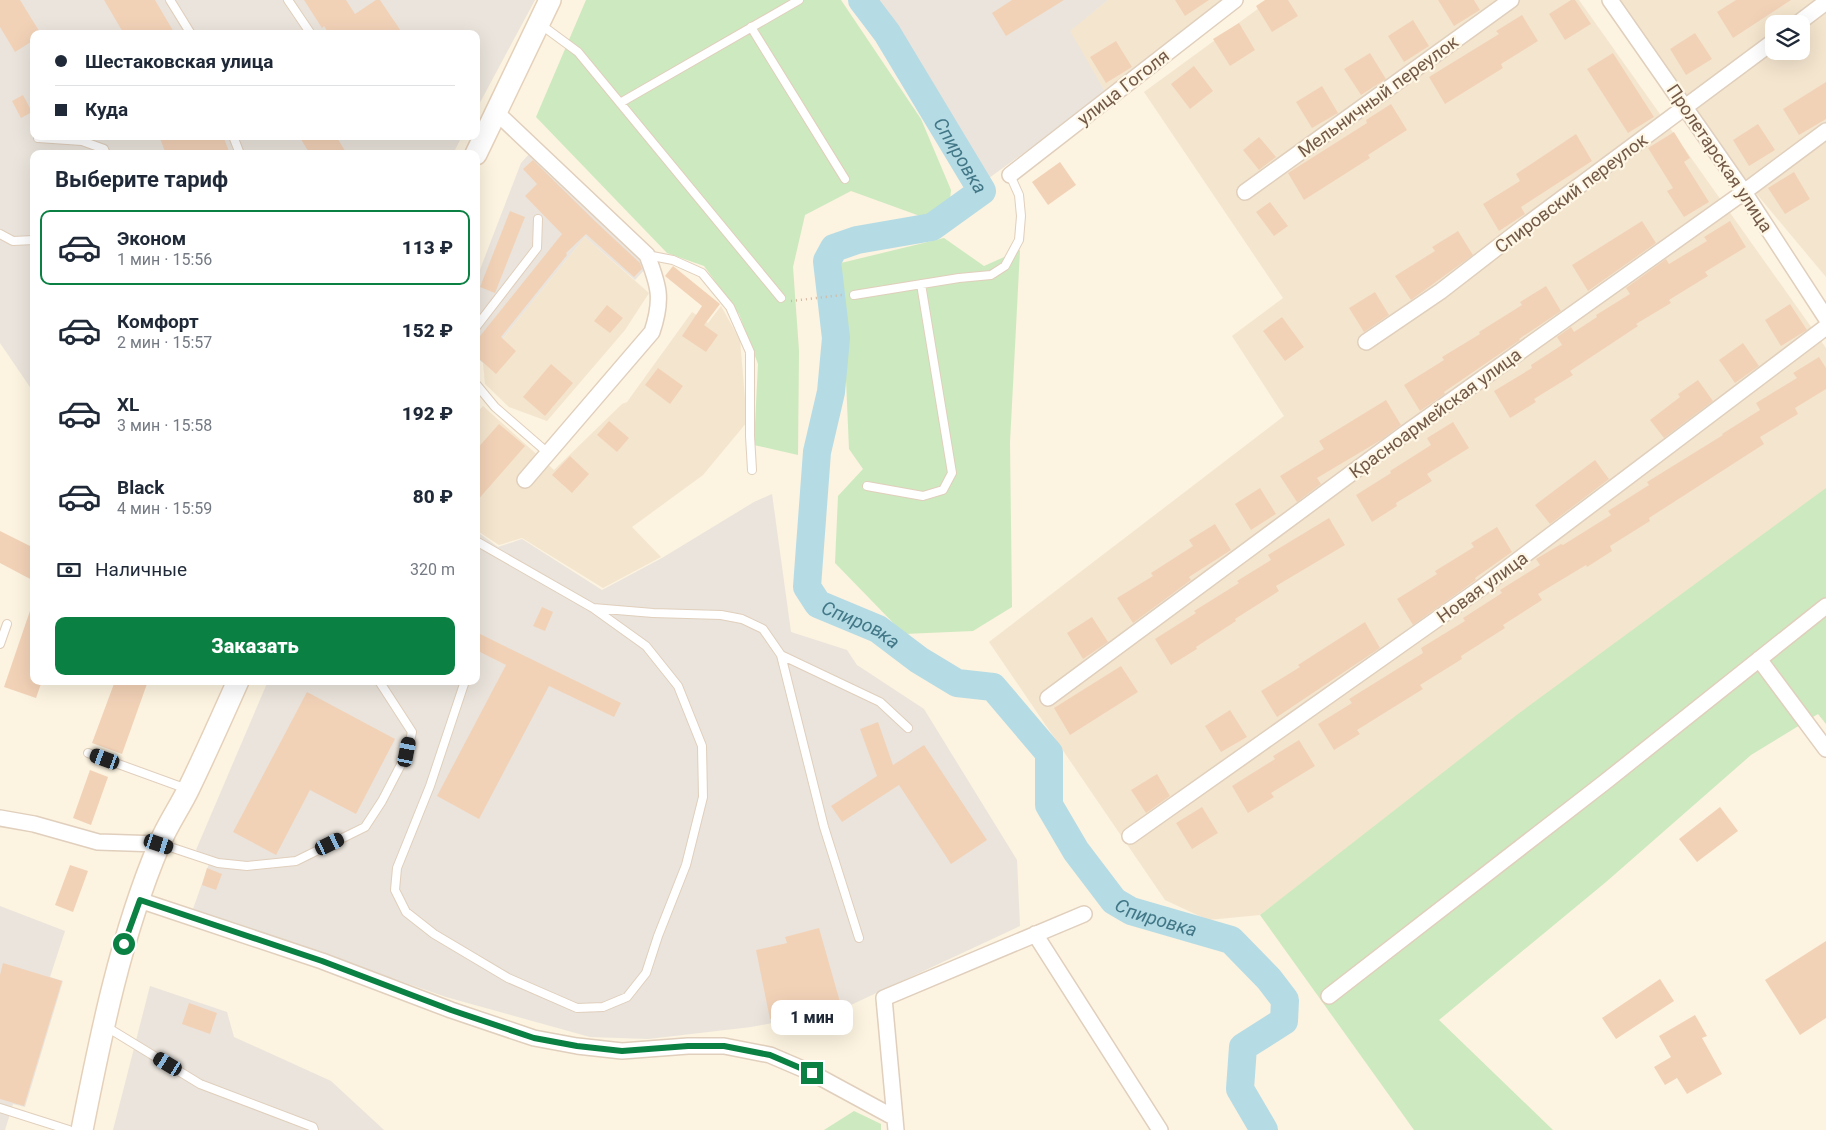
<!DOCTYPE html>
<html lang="ru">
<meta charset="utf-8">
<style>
:root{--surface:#fff;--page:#f2f2f3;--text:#1f2937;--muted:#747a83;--line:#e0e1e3;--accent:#0b8043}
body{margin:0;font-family:Roboto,sans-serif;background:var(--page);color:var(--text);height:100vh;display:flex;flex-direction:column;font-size:19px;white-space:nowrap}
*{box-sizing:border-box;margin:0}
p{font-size:16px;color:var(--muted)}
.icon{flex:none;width:28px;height:28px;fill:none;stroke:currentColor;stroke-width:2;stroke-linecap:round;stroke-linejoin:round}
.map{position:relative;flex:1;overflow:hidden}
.drawer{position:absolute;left:30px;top:150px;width:450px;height:535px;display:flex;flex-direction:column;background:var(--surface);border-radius:10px;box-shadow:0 5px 20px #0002}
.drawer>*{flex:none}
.hud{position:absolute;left:30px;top:30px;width:450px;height:110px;border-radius:10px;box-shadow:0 5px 20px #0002;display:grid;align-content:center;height:110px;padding:0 25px;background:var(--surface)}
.tools{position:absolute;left:1765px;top:15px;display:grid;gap:10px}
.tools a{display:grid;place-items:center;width:45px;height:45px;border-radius:10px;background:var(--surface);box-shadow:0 5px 20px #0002;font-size:25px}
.end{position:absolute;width:22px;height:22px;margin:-11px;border:6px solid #0b8043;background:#fff;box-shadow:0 0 0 2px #fff}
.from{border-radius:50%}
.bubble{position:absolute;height:35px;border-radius:10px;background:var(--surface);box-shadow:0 5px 20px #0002;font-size:16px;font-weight:800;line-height:35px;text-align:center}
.car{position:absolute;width:15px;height:30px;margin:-15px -8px;border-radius:6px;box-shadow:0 0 4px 1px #0007;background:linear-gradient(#222 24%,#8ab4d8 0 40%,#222 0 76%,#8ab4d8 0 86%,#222 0)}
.hud b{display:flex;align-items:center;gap:18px;height:48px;font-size:19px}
.hud b+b{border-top:1px solid var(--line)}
.hud i{width:12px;height:12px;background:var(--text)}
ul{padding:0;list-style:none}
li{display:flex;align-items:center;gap:15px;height:75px;margin:0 10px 8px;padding:0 15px;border:2px solid transparent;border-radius:10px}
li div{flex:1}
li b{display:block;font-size:19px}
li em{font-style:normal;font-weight:800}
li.active{border-color:var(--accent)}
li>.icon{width:45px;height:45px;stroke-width:1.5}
h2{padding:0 25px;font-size:22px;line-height:60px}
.pay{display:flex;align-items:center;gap:12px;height:55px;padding:0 25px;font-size:19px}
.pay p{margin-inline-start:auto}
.action{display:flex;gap:10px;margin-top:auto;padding:10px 25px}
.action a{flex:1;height:58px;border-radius:10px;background:var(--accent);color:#fff;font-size:20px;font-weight:800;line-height:58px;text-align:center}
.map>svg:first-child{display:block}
.residential{fill:#f4e5ce;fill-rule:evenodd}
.industrial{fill:#eae4dc}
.green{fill:#cde9bf}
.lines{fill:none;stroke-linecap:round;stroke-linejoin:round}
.river{stroke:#b5dbe5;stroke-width:28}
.building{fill:#f2d2b7}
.service-casing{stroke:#e0cfbc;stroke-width:10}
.minor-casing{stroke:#e0cfbc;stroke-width:18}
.secondary-casing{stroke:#e5d1ba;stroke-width:24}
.path{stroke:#d6b69b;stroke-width:2.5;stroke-dasharray:1 4;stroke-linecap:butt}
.service{stroke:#fff;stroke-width:8}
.minor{stroke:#fff;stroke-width:15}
.secondary{stroke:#fff;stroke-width:21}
.route{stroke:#0b8043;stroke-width:6}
.labels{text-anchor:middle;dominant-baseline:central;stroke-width:4.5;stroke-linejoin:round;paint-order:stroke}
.street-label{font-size:18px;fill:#735947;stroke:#fff7e6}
.water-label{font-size:19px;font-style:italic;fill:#417786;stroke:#fff7e6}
</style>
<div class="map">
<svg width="1826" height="1130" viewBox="0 0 1826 1130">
<rect width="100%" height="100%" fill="#fcf3e0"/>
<path class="residential" d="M1108,0H1225L1106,93L1069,31Z
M1270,0H1579L1826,348V490L1260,915L1208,920L1165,900L989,642L1284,416L1232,336L1283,298L1144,92Z
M1618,0H1826V123L1747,181ZM1774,24H1801V51H1774Z
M1826,139V277L1755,192Z
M585,237L649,293L625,330L547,421L509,407L485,384L483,363Z
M721,306L740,340L747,422L703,475L632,527L661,557L603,588L522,538L499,545L476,530V414L483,406L554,470L622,404L627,402L692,312L708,323Z"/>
<path class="industrial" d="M0,0H535L476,110V34H34V136H462L453,154H34V393L0,343Z
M878,0H1108L1070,31L1106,93L989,178Z
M531,152L648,266L635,280L585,237L483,363L476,357V280L521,163Z
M772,494L791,632L847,650L857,665L924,709L1017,860L1020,926L840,1010L751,1027L648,1039L590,1037L446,997L193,909L211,858L196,850L268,681H476V531L498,547L522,539L602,590L662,558L754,502Z
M0,906L65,931L50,977L63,981L25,1107L13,1104L5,1130H0Z
M150,986L227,1012L234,1037L331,1081L384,1130H113Z"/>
<path class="green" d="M586,0H841L921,119L951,190L949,209L931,220L851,191L805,215L793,267L799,351L798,455L754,445L758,364L739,314L704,266L667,253L536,117Z
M944,238L984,266L1020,250L1010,442L1012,607L973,631L904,634L835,563L838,496L863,469L849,449L841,263Z
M1826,488V724L1818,714L1751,755L1606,882L1439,1020L1553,1130H1414L1260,915L1518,714Z
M854,1111L881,1124V1130H824Z"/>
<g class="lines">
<path class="river" id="s1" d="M862,0L887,33L982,191L932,227L857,240L834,248L827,261L836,338L831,392L817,452L807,587L818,604L878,629L919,660L957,683L993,687L1049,753V805L1076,851L1114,901L1131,911L1231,940L1269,979L1285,1000L1284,1021L1243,1047L1240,1089L1264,1130"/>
</g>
<path class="building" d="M0,0H20L41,34H34V40L15,52L0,27Z
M104,0H155L175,34H124Z
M304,0H346L355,14L376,0H380L403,34H329L324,26L322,28Z
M1012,0H1064L1006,36L992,13Z
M1175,0H1209L1185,16Z
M1265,0H1288L1298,16L1272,32L1256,6Z
M1438,0H1474L1480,10L1454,26Z
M1571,0H1575L1591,24L1565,40L1549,14Z
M1736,0H1791L1733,38L1717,12Z
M1522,15L1538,41L1501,64L1503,68L1445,104L1429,77L1499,34L1496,31Z
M1413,20L1429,46L1404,62L1388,36Z
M1239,23L1255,50L1230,66L1213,39Z
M1695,33L1712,59L1686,75L1670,49Z
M1116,41L1132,67L1106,83L1090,57Z
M1370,53L1386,79L1361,95L1344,69Z
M1613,53L1654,117L1628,133L1587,69Z
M1194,66L1213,91L1190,109L1171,84Z
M1826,82V119L1799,135L1783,109Z
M1322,86L1338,113L1312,128L1296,102Z
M23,95L32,112L21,118L12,101Z
M1391,104L1407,130L1368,155L1370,158L1304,200L1288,173L1367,123L1366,120Z
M1758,124L1775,150L1749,166L1733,140Z
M1674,132L1690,158L1684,162L1709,202L1684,217L1667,191L1673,188L1648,148Z
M1576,134L1592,161L1521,207L1525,214L1499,231L1483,204L1520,181L1516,174Z
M159,136H223L230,154H166Z
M299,136H336L347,154H310Z
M1259,137L1276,157L1259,170L1243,150Z
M533,160L597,223L640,263L642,269L634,277L586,234L566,253L567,255L501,337L516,351L496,374L476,356V341L562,234L525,196L537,184L523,169Z
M1060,162L1076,185L1048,205L1032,182Z
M1794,172L1810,199L1785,214L1768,188Z
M1270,202L1288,226L1274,236L1256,212Z
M510,211L525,217L495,293L480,287Z
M1642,221L1656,243L1588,291L1572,265Z
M1730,221L1746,247L1705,272L1708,276L1669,300L1671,303L1636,324L1638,326L1570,371L1573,375L1534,399L1536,402L1510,418L1494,391L1532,368L1531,365L1562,345L1557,337L1571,327L1574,332L1597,317L1596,315L1630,294L1626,288L1666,259L1669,264L1707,241L1704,237Z
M1458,231L1473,255L1411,300L1395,276L1435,251L1432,247Z
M673,266L720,304L704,325L718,335L706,352L682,336L702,306L665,276Z
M1546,286L1561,311L1519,339L1520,340L1444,392L1445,394L1420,411L1404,385L1444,360L1442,357L1480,334L1479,332L1522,305L1520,302Z
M1375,292L1389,315L1364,332L1349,308Z
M1790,304L1807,330L1781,346L1765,320Z
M607,305L623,318L610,333L594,321Z
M1282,317L1304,347L1285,361L1263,331Z
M1743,343L1759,366L1735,383L1719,360Z
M1819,357L1826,368V389L1795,408L1798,414L1760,437L1764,444L1649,518L1650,521L1610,546L1612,551L1587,567L1586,565L1538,594L1542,600L1503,625L1505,628L1461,656L1462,659L1420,685L1423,689L1357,730L1360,734L1334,750L1318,724L1352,703L1349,699L1423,653L1421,648L1465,621L1463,618L1502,593L1500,590L1540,565L1536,559L1561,544L1563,545L1611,515L1608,511L1649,485L1647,482L1723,435L1722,434L1760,410L1756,403L1797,378L1793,373Z
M551,364L573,383L545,416L523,397Z
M658,368L683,386L670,404L645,385Z
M1698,380L1713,401L1664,438L1650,420L1680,397L1678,394Z
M1386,400L1401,425L1381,440L1317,478L1321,484L1297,502L1280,476L1324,449L1319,441Z
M609,421L629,438L617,452L597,435Z
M1453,422L1469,448L1427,474L1432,481L1396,503L1397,506L1372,522L1356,495L1391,473L1390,471L1431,445L1427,438Z
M499,424L525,446L476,502V450Z
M570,456L589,474L572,493L552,475Z
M1595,460L1609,479L1550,524L1535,505Z
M1260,488L1276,514L1251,530L1235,504Z
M1329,518L1345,545L1276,586L1279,591L1235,619L1236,621L1196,647L1197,649L1171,665L1155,639L1196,613L1194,611L1239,583L1237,581L1271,560L1268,555Z
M1215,524L1231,550L1189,577L1191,580L1133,623L1117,598L1153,576L1151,573L1193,546L1189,540Z
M1497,527L1512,552L1475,578L1476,580L1413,625L1397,599L1437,574L1435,571L1474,547L1471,543Z
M0,531L34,548V581L0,563Z
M32,605H34V681H42L36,698L4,687Z
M542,607L553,612L545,631L533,626Z
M1092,617L1108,642L1083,659L1067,633Z
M1365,622L1380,648L1277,717L1261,691L1300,667L1298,665Z
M476,632L621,703L614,717L549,686L479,819L437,796L506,665L476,650Z
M1121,666L1138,692L1070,735L1054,708Z
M115,681H148L122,754L92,743Z
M307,692L395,739L356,814L310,790L276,855L233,832Z
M1230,710L1247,737L1221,752L1205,726Z
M878,722L893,765L924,745L987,840L951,864L899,785L842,822L831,806L877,776L860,729Z
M1299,740L1315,766L1271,793L1274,797L1248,813L1232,786L1275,759L1273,756Z
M90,770L108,777L91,825L73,818Z
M1157,774L1170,796L1146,813L1131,790Z
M1202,807L1218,833L1192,849L1176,823Z
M1720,807L1738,831L1697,862L1679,839Z
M70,865L88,871L73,912L55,905Z
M207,868L222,874L216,890L202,885Z
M819,928L840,1002L810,1011L770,1019L756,950L787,943L785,937Z
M1826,941V1018L1800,1035L1765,980Z
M3,963L62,981L24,1106L0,1099V975Z
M1660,979L1674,1001L1616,1039L1602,1018Z
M189,1003L217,1013L210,1034L182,1024Z
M1695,1015L1707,1036L1702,1038L1722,1074L1687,1094L1677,1078L1665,1085L1654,1067L1671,1057L1659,1036Z"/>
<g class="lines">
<defs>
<path id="service" d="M170,0L191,34
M288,0L311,34
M540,24L578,52L781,298
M751,27L845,179
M620,103L799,0
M233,136L240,154
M38,138L82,141L104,149L106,154
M0,234L13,241L34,240
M647,255L673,260L702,273L730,307L750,352V436L752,470
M854,295L959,278L991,275L1005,266L1019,240L1021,216L1019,195L1010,175
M476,327L537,248L538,219
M476,384L495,407L548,453
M867,486L923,496L943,490L952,473L921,284
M476,541L593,608L653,613L721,615L742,619L763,629L781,655L824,827L859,938
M0,644L7,624
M781,655L880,702L908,728
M465,681L430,786L397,868L395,890L406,912L434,934L508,978L577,1008L603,1007L627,997L646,973L658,936L686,865L703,797L702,746L678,686L646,646L593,608
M88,753L187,789
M161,844L218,863L247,866L296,861L365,827L382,801L407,753L412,732L379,681
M105,1026L200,1084L313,1127L314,1130
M0,1108L69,1130"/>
<path id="minor" d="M1610,0L1744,192L1826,318
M1797,24L1826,2
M496,112L647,255C659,286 663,299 652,332L525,480
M1010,175L1235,0
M1245,192L1511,0
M1366,342L1441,291L1525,226L1774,41
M1759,659L1826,749
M1048,698L1403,435L1744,192L1826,131
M0,818L34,824L98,842L159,844
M1130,836L1481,588L1826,327
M139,900L322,961L451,1010L534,1038L577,1046L622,1051L688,1046H724L770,1055L812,1073L895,1118
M1035,934L1160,1130
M1329,996L1605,782L1826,606
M896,1130L884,998L1084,914"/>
<path id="secondary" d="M476,154L550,0
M82,1130C101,1034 121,935 159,845C167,825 180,807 189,788C206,753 222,717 238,681"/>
</defs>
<use href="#service" class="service-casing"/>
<use href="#minor" class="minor-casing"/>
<use href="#secondary" class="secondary-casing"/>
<path class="path" d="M791,301L842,295"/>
<use href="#service" class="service"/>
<use href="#minor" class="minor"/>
<use href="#secondary" class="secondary"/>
</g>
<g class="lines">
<path class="route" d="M124,944L140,900L322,961L451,1010L534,1038L577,1046L622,1051L688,1046H724L770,1055L812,1073"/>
</g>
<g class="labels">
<g class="street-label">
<text transform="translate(1123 87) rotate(-38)">улица Гоголя</text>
<text transform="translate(1378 96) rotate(-36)">Мельничный переулок</text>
<text transform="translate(1720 158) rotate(56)">Пролетарская улица</text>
<text transform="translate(1571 193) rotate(-37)">Спировский переулок</text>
<text transform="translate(1435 413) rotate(-36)">Красноармейская улица</text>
<text transform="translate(1482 587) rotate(-36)">Новая улица</text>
</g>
<g class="water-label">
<text stroke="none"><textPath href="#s1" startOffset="184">Спировка</textPath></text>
<text stroke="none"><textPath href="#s1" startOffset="799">Спировка</textPath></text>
<text stroke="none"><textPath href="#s1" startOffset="1249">Спировка</textPath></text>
</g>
</g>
</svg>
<div class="tools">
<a><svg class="icon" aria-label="layers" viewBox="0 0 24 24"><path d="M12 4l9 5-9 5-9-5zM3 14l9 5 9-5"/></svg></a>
</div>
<i class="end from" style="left:124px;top:944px"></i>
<i class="end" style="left:812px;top:1073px"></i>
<div class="bubble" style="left:771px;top:1000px;width:82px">1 мин</div>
<i class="car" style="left:407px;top:752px;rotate:11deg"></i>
<i class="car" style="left:105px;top:759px;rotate:290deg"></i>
<i class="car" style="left:159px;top:844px;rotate:108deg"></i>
<i class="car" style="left:330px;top:844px;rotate:64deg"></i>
<i class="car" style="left:168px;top:1064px;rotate:301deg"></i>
<div class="hud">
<b><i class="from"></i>Шестаковская улица</b>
<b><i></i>Куда</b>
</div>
<section class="drawer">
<h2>Выберите тариф</h2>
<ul>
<li class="active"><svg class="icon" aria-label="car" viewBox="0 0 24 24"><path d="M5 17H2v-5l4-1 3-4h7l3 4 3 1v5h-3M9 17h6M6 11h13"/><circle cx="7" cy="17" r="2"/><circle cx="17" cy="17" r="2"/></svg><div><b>Эконом</b><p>1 мин · 15:56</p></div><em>113 ₽</em></li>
<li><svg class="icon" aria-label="car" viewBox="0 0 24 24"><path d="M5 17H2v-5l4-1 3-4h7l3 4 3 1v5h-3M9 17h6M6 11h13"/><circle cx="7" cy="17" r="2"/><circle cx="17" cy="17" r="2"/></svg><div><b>Комфорт</b><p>2 мин · 15:57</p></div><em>152 ₽</em></li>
<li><svg class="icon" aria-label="car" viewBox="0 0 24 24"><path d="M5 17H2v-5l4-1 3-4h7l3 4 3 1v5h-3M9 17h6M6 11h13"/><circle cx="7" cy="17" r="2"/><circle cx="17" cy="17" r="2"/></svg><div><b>XL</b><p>3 мин · 15:58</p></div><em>192 ₽</em></li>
<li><svg class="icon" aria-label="car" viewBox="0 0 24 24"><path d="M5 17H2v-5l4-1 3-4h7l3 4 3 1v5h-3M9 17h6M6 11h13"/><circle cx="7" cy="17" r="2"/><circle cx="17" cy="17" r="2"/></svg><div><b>Black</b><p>4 мин · 15:59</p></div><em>80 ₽</em></li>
</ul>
<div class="pay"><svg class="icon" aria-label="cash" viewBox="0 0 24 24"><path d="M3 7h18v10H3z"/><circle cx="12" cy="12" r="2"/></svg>Наличные<p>320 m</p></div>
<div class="action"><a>Заказать</a></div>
</section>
</div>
